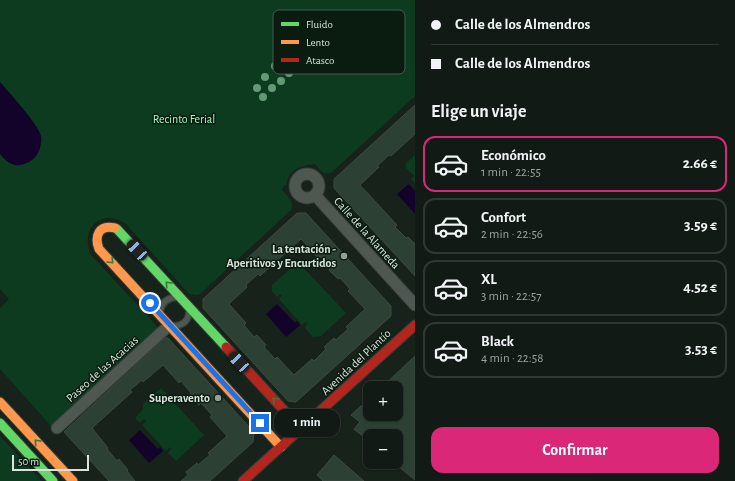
<!DOCTYPE html>
<html lang="es">
<meta charset="utf-8">
<style>
:root{--surface:#111a14;--page:#1a231d;--text:#f1f3f6;--muted:#9ca1a0;--line:#303834;--accent:#db2777}
body{margin:0;font-family:"Alegreya Sans",sans-serif;background:var(--page);color:var(--text);height:100vh;display:flex;flex-direction:column;font-size:15px;white-space:nowrap}
*{box-sizing:border-box;margin:0}
p{font-size:13px;color:var(--muted)}
.icon{flex:none;width:22px;height:22px;fill:none;stroke:currentColor;stroke-width:2;stroke-linecap:round;stroke-linejoin:round}
.map{position:relative;flex:1;overflow:hidden}
.details{display:flex;flex-direction:column;background:var(--surface);width:320px}
.details>*{flex:none}
.hud{display:grid;align-content:center;height:88px;padding:0 16px;background:var(--surface)}
.tools{position:absolute;left:363px;top:381px;display:grid;gap:8px}
.tools a{display:grid;place-items:center;width:40px;height:40px;border-radius:8px;background:var(--surface);box-shadow:0 1px 3px #0004,0 0 0 1px var(--line);font-size:20px}
.scale{position:absolute;left:12px;bottom:10px;width:77px;box-sizing:border-box;padding-left:4px;border:2px solid #d8e4db;border-top:0;font-size:11px;line-height:14px;white-space:nowrap;color:#d8e4db;-webkit-text-stroke:3px #0a1c10;paint-order:stroke}
.end{position:absolute;width:18px;height:18px;margin:-9px;border:5px solid #1a73e8;background:#fff;box-shadow:0 0 0 2px #fff}
.from{border-radius:50%}
.bubble{position:absolute;height:28px;border-radius:12px;background:var(--surface);box-shadow:0 1px 3px #0004,0 0 0 1px var(--line);font-size:13px;font-weight:700;line-height:28px;text-align:center}
.car{position:absolute;width:12px;height:24px;margin:-12px -6px;border-radius:5px;box-shadow:0 0 3px 1px #0007;background:linear-gradient(#222 24%,#8ab4d8 0 40%,#222 0 76%,#8ab4d8 0 86%,#222 0)}
.hud b{display:flex;align-items:center;gap:14px;height:38px;font-size:15px}
.hud b+b{border-top:1px solid var(--line)}
.hud i{width:10px;height:10px;background:var(--text)}
ul{padding:0;list-style:none}
li{display:flex;align-items:center;gap:12px;height:56px;margin:0 8px 6px;padding:0 8px;border:2px solid var(--line);border-radius:12px}
li div{flex:1}
li b{display:block;font-size:15px}
li em{font-style:normal;font-weight:700}
li.current{border-color:var(--accent)}
li>.icon{width:36px;height:36px;stroke-width:1.5}
h2{padding:0 16px;font-size:18px;line-height:48px}
.cta{display:flex;gap:8px;margin-top:auto;padding:8px 16px}
.cta a{flex:1;height:46px;border-radius:12px;background:var(--accent);color:#fff;font-size:16px;font-weight:700;line-height:46px;text-align:center}
main{display:flex;flex:1;min-height:0}
.map>svg:first-child{display:block}
.green{fill:#0d3b20}
.water{fill:#13032b}
.building{fill:#2c4034;stroke:#3f4842;fill-rule:evenodd}
.lines{fill:none;stroke-linecap:round;stroke-linejoin:round}
.lane-casing{stroke:#363e39;stroke-width:8}
.street-casing{stroke:#363e39;stroke-width:13}
.fast-casing{stroke:#363e39;stroke-width:11}
.slow-casing{stroke:#363e39;stroke-width:11}
.jam-casing{stroke:#363e39;stroke-width:11}
.lane{stroke:#4f5751;stroke-width:5.5}
.street{stroke:#4f5751;stroke-width:11}
.fast{stroke:#63d668;stroke-width:9}
.slow{stroke:#ff974d;stroke-width:9}
.jam{stroke:#b3261e;stroke-width:9}
.tree{fill:#639974}
.oneway{stroke:#36793c}
.route{stroke:#1a73e8;stroke-width:5}
.poi-dot{fill:#94a097;stroke:#0a1c10;stroke-width:1.5}
.labels{text-anchor:middle;dominant-baseline:central;stroke-width:3;stroke-linejoin:round;paint-order:stroke}
.park-label{font-size:12px;fill:#a2fabd;stroke:#0a1c10}
.street-label{font-size:12px;fill:#d8e4db;stroke:#0a1c10}
.poi-label{font-size:12px;font-weight:bold;fill:#d8e4db;stroke:#0a1c10;text-anchor:end}
.key{fill:#0a1c10;stroke:#48584d;stroke-width:1}
.key-label{font-size:11px;fill:#d8e4db}
</style>
<main>
<div class="map">
<svg width="415" height="481" viewBox="0 0 415 481">
<rect width="100%" height="100%" fill="#17221a"/>
<path class="green" d="M0,0H415V96L331,173C323,175 320,170 315,164C300,166 288,169 286,186L284,185L282,190C287,196 295,201 291,210L200,294L196,295L189,294L126,224C102,207 79,229 91,255L156,325L157,329L53,428L0,369V308L9,299L0,289Z
M415,155V184L411,179L414,176L406,168V163Z
M298,262L346,313L321,336L313,337L305,328L307,324L306,322L302,325L279,299L282,295L280,294L277,297L272,291V285Z
M161,388L204,435L176,461L168,453L171,449L170,447L166,451L142,425L146,421L144,419L140,423L135,418L143,409V404Z
M0,436L42,481H0Z"/>
<path class="water" d="M0,82C8,91 39,125 41,136C42,142 40,151 36,156C32,162 19,168 12,164C7,162 3,158 0,154Z
M409,184L415,191V214L397,194Z
M277,304L295,323L297,321L300,325L286,337L266,314Z
M140,430L158,449L160,447L163,451L149,463L129,440Z"/>
<path class="building" d="M415,105V134L391,156L389,155L377,166L379,167L360,185L397,225L395,227L406,238L408,237L415,244V276L334,188V179Z
M297,213H306L391,306V316L296,402L288,401L203,308V299ZM301,239L318,258L320,256L330,268L329,270L338,279L340,278L350,289L348,291L365,309L346,327L348,329L336,340L334,338L324,347L326,349L314,361L312,359L294,375L277,357L275,359L264,347L266,345L257,335L254,337L244,325L246,323L229,304L247,287L246,285L258,274L260,276Z
M165,338H168L254,432L253,442L210,481H181L188,475L186,472L197,463L198,465L210,455L208,453L227,436L210,417L212,415L201,403L199,405L190,395L191,393L181,381L179,383L163,365L143,382L142,380L130,390L132,392L92,428L108,448L107,449L117,461L119,459L128,470L127,471L135,481H109L64,432L65,431Z
M415,356V480L393,462H396V436H370V442L354,429L360,422L351,415L370,398V414H396V388H381Z
M334,455L364,481H323L317,475Z"/>
<g class="lines">
<defs>
<path id="lane" d="M160,312C161,303 167,298 177,297
M173,326C182,326 189,321 189,311"/>
<path id="street" d="M295 186a12 12 0 1 1 24 0a12 12 0 1 1-24 0Z
M315,195L415,305
M57,428L164,330"/>
<path id="fast" d="M115,228L117,229L226,347
M0,423L53,481"/>
<path id="slow" d="M115,228C99,224 94,236 99,249L281,447
M0,402L73,481"/>
<path id="jam" d="M226,347L301,429
M243,481L415,325"/>
</defs>
<use href="#lane" class="lane-casing"/>
<use href="#street" class="street-casing"/>
<use href="#fast" class="fast-casing"/>
<use href="#slow" class="slow-casing"/>
<use href="#jam" class="jam-casing"/>
<use href="#lane" class="lane"/>
<use href="#street" class="street"/>
<use href="#fast" class="fast"/>
<use href="#slow" class="slow"/>
<use href="#jam" class="jam"/>
</g>
<g class="tree">
<circle cx="275" cy="66" r="4"/>
<circle cx="289" cy="73" r="4"/>
<circle cx="265" cy="77" r="4"/>
<circle cx="281" cy="81" r="4"/>
<circle cx="257" cy="88" r="4"/>
<circle cx="272" cy="88" r="4"/>
<circle cx="263" cy="97" r="4"/>
</g>
<defs><path id="oneway-chevron" d="M-2-3.5L2.5 0L-2 3.5" fill="none" stroke-width="1.6" stroke-linecap="round" stroke-linejoin="round"/></defs>
<g class="oneway">
<use href="#oneway-chevron" transform="translate(111 261) rotate(47)"/>
<use href="#oneway-chevron" transform="translate(168 284) rotate(-133)"/>
<use href="#oneway-chevron" transform="translate(275 400) rotate(-133)"/>
<use href="#oneway-chevron" transform="translate(37 442) rotate(-133)"/>
</g>
<g class="lines">
<path class="route" d="M150,303L260,423"/>
</g>
<g class="poi-dot">
<circle cx="344" cy="256" r="4"/>
<circle cx="218" cy="398" r="4"/>
</g>
<g class="labels">
<g class="park-label">
<text x="184" y="119">Recinto Ferial</text>
</g>
<g class="street-label">
<text transform="translate(367 233) rotate(48)">Calle de la Alameda</text>
<text transform="translate(356 362) rotate(-43)">Avenida del Plantío</text>
<text transform="translate(102 369) rotate(-42)">Paseo de las Acacias</text>
</g>
<g class="poi-label">
<text x="336" y="249">La tentación -<tspan x="336" dy="14">Aperitivos y Encurtidos</tspan></text>
<text x="210" y="398">Superavento</text>
</g>
</g>
<rect x="273" y="10" width="132" height="64" rx="6" class="key"/>
<rect x="281" y="22" width="18" height="4" fill="#63d668"/>
<rect x="281" y="40" width="18" height="4" fill="#ff974d"/>
<rect x="281" y="58" width="18" height="4" fill="#b3261e"/>
<g class="key-label">
<text x="306" y="28">Fluido</text>
<text x="306" y="46">Lento</text>
<text x="306" y="64">Atasco</text>
</g>
</svg>
<div class="tools">
<a>+</a>
<a>−</a>
</div>
<div class="scale">50 m</div>
<i class="end from" style="left:150px;top:303px"></i>
<i class="end" style="left:260px;top:423px"></i>
<div class="bubble" style="left:274px;top:409px;width:66px">1 min</div>
<i class="car" style="left:137px;top:250px;rotate:317deg"></i>
<i class="car" style="left:239px;top:362px;rotate:317deg"></i>
</div>
<section class="details">
<div class="hud">
<b><i class="from"></i>Calle de los Almendros</b>
<b><i></i>Calle de los Almendros</b>
</div>
<h2>Elige un viaje</h2>
<ul>
<li class="current"><svg class="icon" aria-label="car" viewBox="0 0 24 24"><path d="M5 17H2v-5l4-1 3-4h7l3 4 3 1v5h-3M9 17h6M6 11h13"/><circle cx="7" cy="17" r="2"/><circle cx="17" cy="17" r="2"/></svg><div><b>Económico</b><p>1 min · 22:55</p></div><em>2.66 €</em></li>
<li><svg class="icon" aria-label="car" viewBox="0 0 24 24"><path d="M5 17H2v-5l4-1 3-4h7l3 4 3 1v5h-3M9 17h6M6 11h13"/><circle cx="7" cy="17" r="2"/><circle cx="17" cy="17" r="2"/></svg><div><b>Confort</b><p>2 min · 22:56</p></div><em>3.59 €</em></li>
<li><svg class="icon" aria-label="car" viewBox="0 0 24 24"><path d="M5 17H2v-5l4-1 3-4h7l3 4 3 1v5h-3M9 17h6M6 11h13"/><circle cx="7" cy="17" r="2"/><circle cx="17" cy="17" r="2"/></svg><div><b>XL</b><p>3 min · 22:57</p></div><em>4.52 €</em></li>
<li><svg class="icon" aria-label="car" viewBox="0 0 24 24"><path d="M5 17H2v-5l4-1 3-4h7l3 4 3 1v5h-3M9 17h6M6 11h13"/><circle cx="7" cy="17" r="2"/><circle cx="17" cy="17" r="2"/></svg><div><b>Black</b><p>4 min · 22:58</p></div><em>3.53 €</em></li>
</ul>
<div class="cta"><a>Confirmar</a></div>
</section>
</main>
